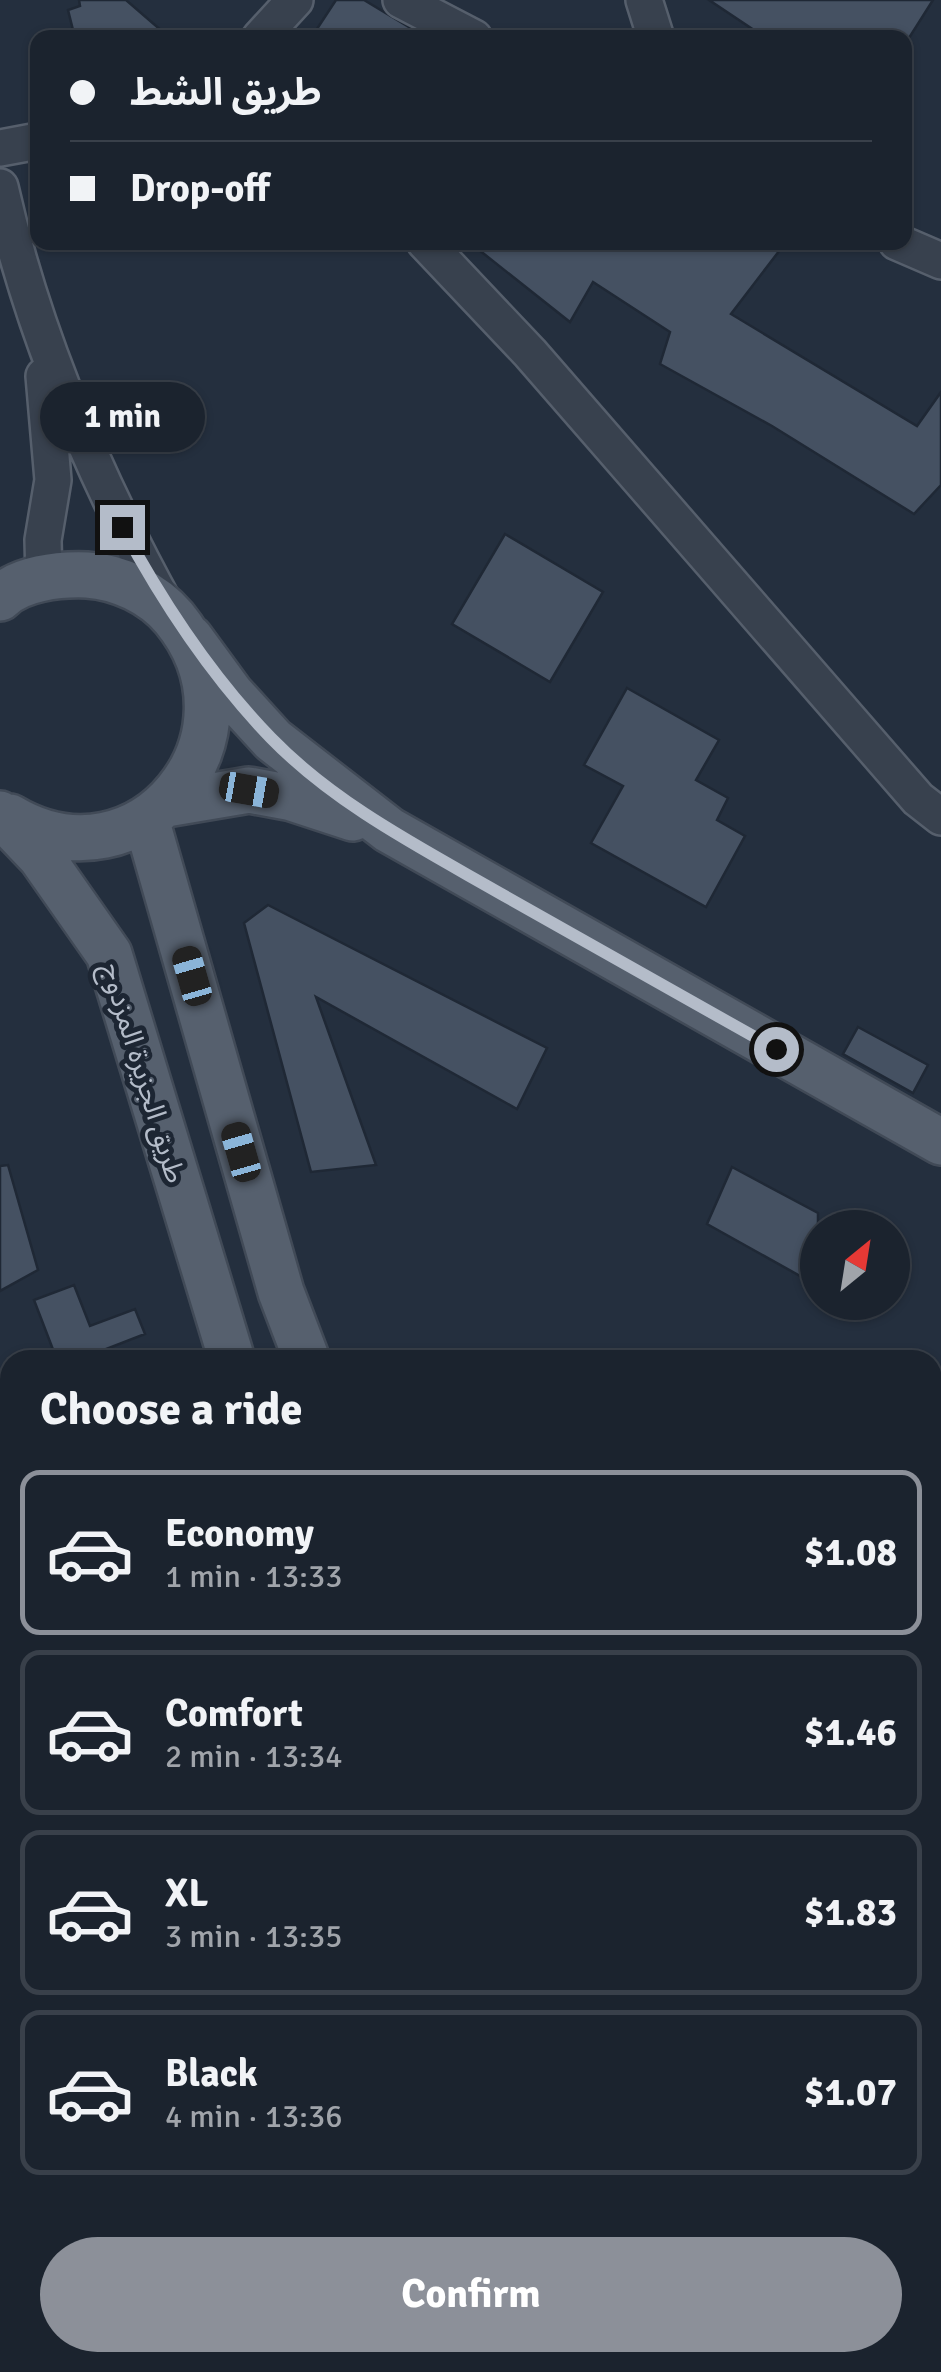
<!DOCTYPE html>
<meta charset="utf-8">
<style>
:root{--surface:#1b232e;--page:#282f3a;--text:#f1f3f6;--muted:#a0a4aa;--line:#39404a;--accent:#8c9099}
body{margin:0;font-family:Signika,"Noto Sans Arabic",sans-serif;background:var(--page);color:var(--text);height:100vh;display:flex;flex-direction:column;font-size:38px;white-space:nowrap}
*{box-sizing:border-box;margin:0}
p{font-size:32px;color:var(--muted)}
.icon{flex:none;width:55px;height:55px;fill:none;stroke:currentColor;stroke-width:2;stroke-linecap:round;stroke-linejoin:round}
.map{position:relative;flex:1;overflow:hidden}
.panel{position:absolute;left:0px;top:1350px;width:942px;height:1022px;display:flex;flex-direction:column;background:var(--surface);border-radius:30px 30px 0 0;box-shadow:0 2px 8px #0004,0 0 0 2px var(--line)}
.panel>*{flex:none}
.top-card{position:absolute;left:30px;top:30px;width:882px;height:220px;border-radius:20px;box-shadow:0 2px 8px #0004,0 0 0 2px var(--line);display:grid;align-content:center;height:220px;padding:0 40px;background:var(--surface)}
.needle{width:65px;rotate:30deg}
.fabs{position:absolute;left:800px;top:1210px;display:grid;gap:20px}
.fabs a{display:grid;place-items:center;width:110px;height:110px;border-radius:50%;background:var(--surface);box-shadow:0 2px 8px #0004,0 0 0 2px var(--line);font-size:50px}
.end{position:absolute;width:45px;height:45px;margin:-22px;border:12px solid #b4bcc9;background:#111;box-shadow:0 0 0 5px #111}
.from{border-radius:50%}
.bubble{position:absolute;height:70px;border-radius:35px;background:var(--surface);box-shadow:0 2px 8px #0004,0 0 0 2px var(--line);font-size:32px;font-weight:700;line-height:70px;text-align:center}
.car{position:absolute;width:30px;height:60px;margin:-30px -15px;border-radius:12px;box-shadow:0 0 8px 2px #0007;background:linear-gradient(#222 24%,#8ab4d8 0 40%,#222 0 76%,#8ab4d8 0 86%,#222 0)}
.top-card b{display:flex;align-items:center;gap:35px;height:95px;font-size:38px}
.top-card b+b{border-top:2px solid var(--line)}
.top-card i{width:25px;height:25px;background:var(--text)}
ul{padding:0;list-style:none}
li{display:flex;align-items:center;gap:30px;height:165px;margin:0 20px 15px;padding:0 20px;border:5px solid var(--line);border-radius:20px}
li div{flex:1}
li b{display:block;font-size:38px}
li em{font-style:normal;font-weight:700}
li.active{border-color:var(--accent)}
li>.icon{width:90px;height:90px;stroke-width:1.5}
h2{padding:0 40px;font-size:45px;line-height:120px}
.button{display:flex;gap:20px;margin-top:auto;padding:20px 40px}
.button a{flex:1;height:115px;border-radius:60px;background:var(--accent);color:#fff;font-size:40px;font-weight:700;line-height:115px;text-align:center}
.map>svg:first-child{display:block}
.building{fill:#455162;stroke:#1f2835;stroke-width:2.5}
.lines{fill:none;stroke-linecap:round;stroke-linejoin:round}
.minor-casing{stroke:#565f6c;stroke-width:40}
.major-casing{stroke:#414a57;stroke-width:50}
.minor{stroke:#38414e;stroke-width:35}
.major{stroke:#56606e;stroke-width:45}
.route{stroke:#b4bcc9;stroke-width:12}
.labels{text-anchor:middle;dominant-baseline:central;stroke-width:10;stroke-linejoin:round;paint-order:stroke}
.street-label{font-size:28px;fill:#b4bcc9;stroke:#1d2633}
</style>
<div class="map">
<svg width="941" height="2372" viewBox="0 0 941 2372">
<rect width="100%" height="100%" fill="#242f3e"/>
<path class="building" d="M79,0H126L170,38H75L68,10L80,6Z
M336,0H364L427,38H311Z
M709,0H933L909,38H766Z
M469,242H786L731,314L917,426L941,392V485L914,514L772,426L660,364L670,332L593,282L570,322Z
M505,534L603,592L550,682L452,624Z
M627,688L719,740L696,780L728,798L717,820L745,836L706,907L591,843L623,786L584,765Z
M268,905L547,1048L517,1109L316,997L376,1165L311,1172L244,923Z
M858,1027L928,1065L913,1093L843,1054Z
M8,1165L38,1270L0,1291V1166Z
M732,1167L818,1213V1286L707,1224Z
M74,1285L90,1326L135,1309L145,1334L78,1360H57L34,1300Z"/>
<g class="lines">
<defs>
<path id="minor" d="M401,0L474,38
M644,0L656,38
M260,38L295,0
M0,148L38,141
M0,187C33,335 93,474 166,607
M425,242L530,353L918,799L941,817
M897,242L941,261
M44,579L43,540L53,480L44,376
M0,2024L10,2042
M0,2233L10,2230
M0,2284L10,2281"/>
<path id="major" d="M0,598C20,578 59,574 87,575C119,577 153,593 174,618C270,735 141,895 10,817
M190,638L231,694L273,740L389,830L941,1142
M166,804L249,790L292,798L353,818
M0,814L41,857L109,954L232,1360
M146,819L281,1292L307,1360
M656,2362L660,2372
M740,2362L745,2372"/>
</defs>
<use href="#minor" class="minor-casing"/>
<use href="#major" class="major-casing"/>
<use href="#minor" class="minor"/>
<use href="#major" class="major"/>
</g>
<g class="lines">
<path class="route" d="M122,527C163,603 210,675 271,738C336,805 423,849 503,895C594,946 685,997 776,1049"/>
</g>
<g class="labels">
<g class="street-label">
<text transform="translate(143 1073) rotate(73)">طريق الجزيرة المزدوج</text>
</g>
</g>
</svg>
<div class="fabs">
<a><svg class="needle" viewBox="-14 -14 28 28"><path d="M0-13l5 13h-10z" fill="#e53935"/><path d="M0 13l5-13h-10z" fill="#a0a4aa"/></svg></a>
</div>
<i class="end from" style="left:776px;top:1049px"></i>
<i class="end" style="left:122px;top:527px"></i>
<div class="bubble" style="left:40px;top:382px;width:165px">1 min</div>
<i class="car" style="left:249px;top:790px;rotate:100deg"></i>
<i class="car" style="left:192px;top:976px;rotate:344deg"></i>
<i class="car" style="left:241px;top:1152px;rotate:344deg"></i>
<div class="top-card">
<b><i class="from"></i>طريق الشط</b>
<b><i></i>Drop-off</b>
</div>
<section class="panel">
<h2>Choose a ride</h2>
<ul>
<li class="active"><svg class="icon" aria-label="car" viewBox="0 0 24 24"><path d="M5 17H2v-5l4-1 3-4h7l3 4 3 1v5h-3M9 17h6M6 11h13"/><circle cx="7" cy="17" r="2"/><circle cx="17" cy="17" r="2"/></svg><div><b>Economy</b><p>1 min · 13:33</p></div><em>$1.08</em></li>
<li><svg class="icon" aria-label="car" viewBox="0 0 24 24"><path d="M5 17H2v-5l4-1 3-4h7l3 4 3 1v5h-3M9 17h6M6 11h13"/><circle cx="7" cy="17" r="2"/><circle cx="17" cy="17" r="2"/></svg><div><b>Comfort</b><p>2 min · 13:34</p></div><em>$1.46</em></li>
<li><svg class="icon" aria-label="car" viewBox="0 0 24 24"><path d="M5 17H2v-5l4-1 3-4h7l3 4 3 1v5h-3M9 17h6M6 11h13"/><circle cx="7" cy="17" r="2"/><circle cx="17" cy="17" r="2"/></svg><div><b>XL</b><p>3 min · 13:35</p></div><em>$1.83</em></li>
<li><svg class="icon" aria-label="car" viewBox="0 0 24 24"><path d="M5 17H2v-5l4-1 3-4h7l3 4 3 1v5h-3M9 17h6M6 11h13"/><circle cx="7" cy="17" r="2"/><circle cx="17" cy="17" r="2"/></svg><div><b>Black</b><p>4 min · 13:36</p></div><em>$1.07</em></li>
</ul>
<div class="button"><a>Confirm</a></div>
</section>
</div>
